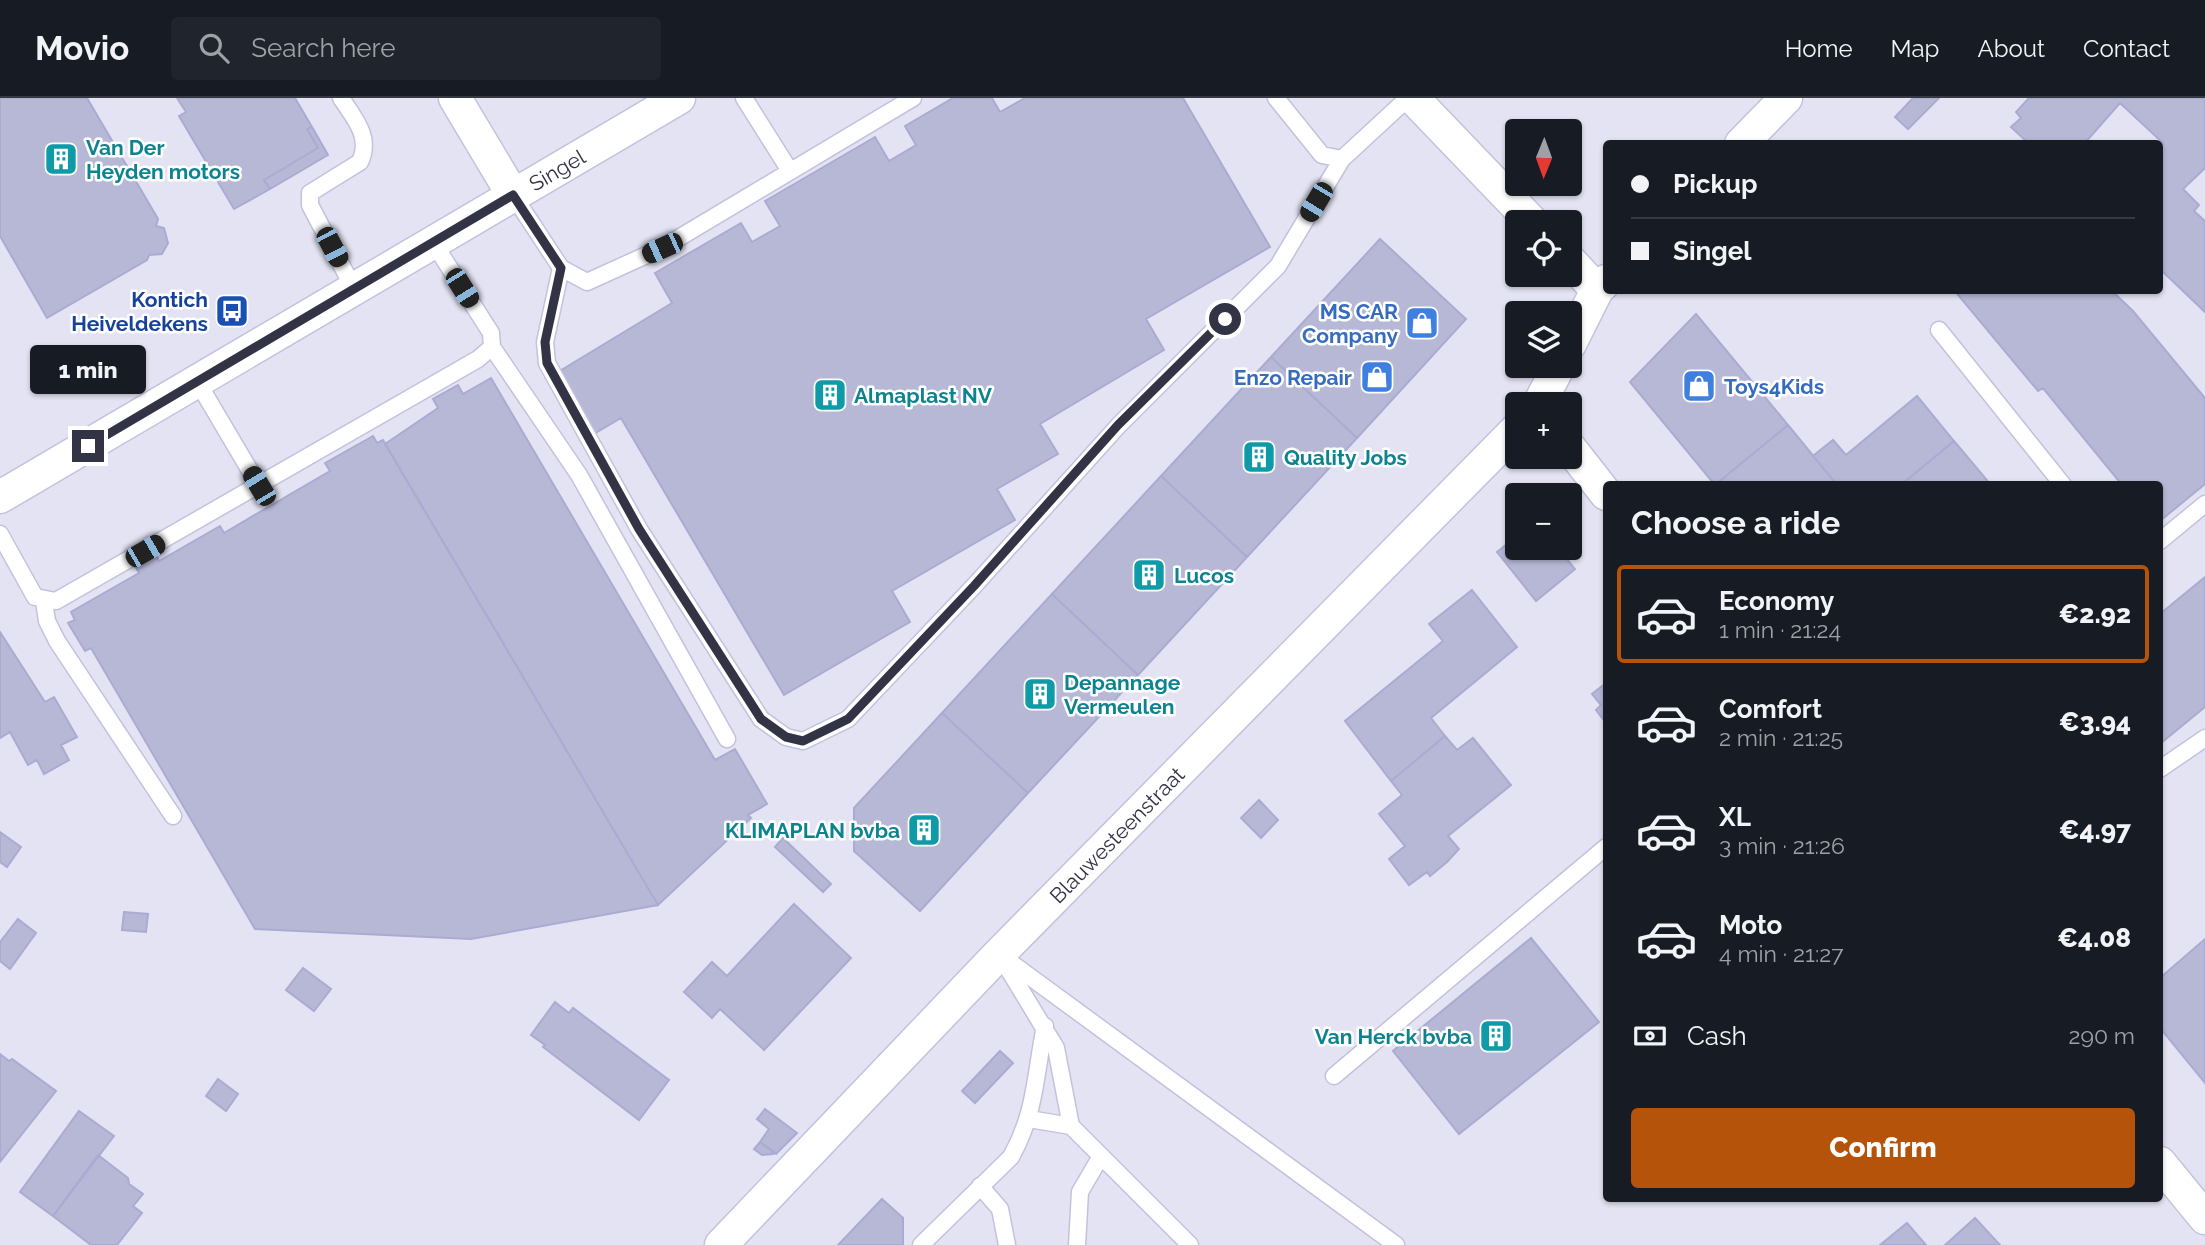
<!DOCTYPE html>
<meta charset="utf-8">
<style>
:root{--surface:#171b24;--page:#20242c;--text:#f1f3f6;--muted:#9ea1a6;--line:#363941;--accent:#b45309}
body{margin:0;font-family:Raleway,sans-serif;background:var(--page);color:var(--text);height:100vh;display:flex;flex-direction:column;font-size:26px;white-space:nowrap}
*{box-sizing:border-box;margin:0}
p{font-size:23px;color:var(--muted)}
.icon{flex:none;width:38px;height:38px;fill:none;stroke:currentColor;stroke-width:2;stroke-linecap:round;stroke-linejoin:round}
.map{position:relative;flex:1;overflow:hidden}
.details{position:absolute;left:1603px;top:383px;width:560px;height:721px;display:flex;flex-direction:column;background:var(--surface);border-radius:7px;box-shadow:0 2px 5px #0004}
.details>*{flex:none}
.top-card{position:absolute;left:1603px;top:42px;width:560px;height:154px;border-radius:7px;box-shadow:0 2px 5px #0004;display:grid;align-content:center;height:154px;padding:0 28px;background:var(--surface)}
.needle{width:46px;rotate:181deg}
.fabs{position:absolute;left:1505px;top:21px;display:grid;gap:14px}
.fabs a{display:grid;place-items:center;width:77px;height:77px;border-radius:7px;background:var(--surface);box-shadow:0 2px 5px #0004;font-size:35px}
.end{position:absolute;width:32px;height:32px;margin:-16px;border:9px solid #333346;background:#fff;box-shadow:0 0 0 4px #fff}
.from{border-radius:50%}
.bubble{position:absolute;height:49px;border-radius:7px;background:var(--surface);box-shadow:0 2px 5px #0004;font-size:23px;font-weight:800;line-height:49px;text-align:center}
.car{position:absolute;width:21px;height:42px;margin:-21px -10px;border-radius:9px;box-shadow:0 0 5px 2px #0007;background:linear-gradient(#222 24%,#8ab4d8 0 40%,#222 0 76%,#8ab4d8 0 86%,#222 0)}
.top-card b{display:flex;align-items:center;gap:24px;height:66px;font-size:26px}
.top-card b+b{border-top:2px solid var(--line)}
.top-card i{width:18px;height:18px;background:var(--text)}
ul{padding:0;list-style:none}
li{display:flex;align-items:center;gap:21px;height:98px;margin:0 14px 10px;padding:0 14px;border:4px solid transparent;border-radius:7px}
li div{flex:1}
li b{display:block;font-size:26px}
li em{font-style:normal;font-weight:800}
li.current{border-color:var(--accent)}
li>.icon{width:63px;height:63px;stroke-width:1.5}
h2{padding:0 28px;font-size:32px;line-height:84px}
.pay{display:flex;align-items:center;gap:18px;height:77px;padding:0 28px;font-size:26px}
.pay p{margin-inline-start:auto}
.button{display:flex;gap:14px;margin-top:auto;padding:14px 28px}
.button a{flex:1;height:80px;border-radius:7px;background:var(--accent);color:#fff;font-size:28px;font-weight:800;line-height:80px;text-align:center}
header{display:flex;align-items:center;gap:42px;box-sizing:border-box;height:98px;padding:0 35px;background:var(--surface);border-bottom:2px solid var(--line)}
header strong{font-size:33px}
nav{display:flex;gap:38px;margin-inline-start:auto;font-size:24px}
.search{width:490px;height:63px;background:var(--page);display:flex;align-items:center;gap:18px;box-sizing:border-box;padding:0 24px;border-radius:7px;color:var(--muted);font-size:26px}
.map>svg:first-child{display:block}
.building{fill:#b7b8d6;stroke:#aaabd2;stroke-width:2}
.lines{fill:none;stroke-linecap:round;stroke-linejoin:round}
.lane-casing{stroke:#c3c2de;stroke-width:19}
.street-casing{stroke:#c3c2de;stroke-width:35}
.lane{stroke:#fff;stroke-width:16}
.street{stroke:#fff;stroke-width:32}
.route{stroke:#333346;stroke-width:9}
.labels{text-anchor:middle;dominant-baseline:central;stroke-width:5;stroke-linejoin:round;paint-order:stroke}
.culture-label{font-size:21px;font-weight:bold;fill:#0d838f;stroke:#fff;text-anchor:start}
.street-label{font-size:21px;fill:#333346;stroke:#fff}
.transit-label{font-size:21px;font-weight:bold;fill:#164399;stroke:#fff;text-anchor:end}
.shop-label{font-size:21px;font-weight:bold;fill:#366cbe;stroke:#fff;text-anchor:end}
</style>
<header>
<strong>Movio</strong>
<div class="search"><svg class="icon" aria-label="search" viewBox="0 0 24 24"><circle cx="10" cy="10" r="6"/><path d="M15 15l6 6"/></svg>Search here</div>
<nav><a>Home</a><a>Map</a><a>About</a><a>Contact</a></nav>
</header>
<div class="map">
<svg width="2205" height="1147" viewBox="0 0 2205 1147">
<rect width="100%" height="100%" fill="#e4e3f3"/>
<path class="building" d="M0,0H87L158,121L156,128L164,130L168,145L162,156L149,157L147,162L47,220L0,138Z
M177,0H295L312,29L307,31L318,50L264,82L270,91L234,111L179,18L186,14Z
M953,0H992L1000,14L1025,0H1183L1270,149L1146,221L1164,252L1040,326L1058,356L997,391L1015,422L892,493L910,524L784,597L621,320L594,336L558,274L672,205L655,175L741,125L752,144L780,128L765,103L875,39L889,63L916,47L905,28Z
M1913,0H1939L1908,31L1895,19Z
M2029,0H2205V70L2183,91L2199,107L2194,113L2205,123V214L2160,171V49L2163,45L2120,5L2084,46H2023L2026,43L2011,29L2021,20L2016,14Z
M312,29L328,57L270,91L264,82L318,50L307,31Z
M1380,141L1466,221L1357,340L1271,259Z
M1954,192H2111L2133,213L2205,300V386L2160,423V387H2122L2043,290L2038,293Z
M1696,216L1788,327L1715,387L1630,284Z
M1271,259L1357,340L1247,459L1161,378Z
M491,280L715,662L735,651L767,706L748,717L751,720L658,807L385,346L438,310L433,301L458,287L463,296Z
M1917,298L1954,343L1901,387H1837L1813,358L1833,342L1846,357Z
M1788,327L1837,387H1715Z
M373,338L377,345L383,342L658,807L471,841L255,831L91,550L85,553L68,525L75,522L71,514L139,475L135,468L156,457L159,463L220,428L224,435L330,373L325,365Z
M1954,343L1991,387H1901Z
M1161,378L1247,459L1138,577L1052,496Z
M1517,438V450H1558L1575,471L1536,503L1497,454Z
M2205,479V609L2160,646V516Z
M1472,492L1517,549L1431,620L1445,638L1391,683L1345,623L1443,543L1429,526Z
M1052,496L1138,577L1028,695L942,615Z
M0,534L45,604L54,599L77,639L61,647L69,662L44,676L37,662L28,667L10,634L0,640Z
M1606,585V625L1596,612L1601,607L1592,596Z
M942,615L1028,695L920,813L854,753V710Z
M1445,638L1457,652L1473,640L1511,687L1448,738L1459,751L1447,764L1430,778L1427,774L1409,787L1389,761L1405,748L1379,716L1402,697L1391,683Z
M1259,702L1278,722L1261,740L1241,720Z
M0,734L21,749L7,769L0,764Z
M783,740L831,786L823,794L775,749Z
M794,806L851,860L764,952L720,911L712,920L684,894L712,864L727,878Z
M124,814L148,816L146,834L122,832Z
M18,821L36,835L10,871L0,863V844Z
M1531,840L1599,924L1459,1036L1393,953Z
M2205,841V985L2160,930V880Z
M303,870L331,891L314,913L286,892Z
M555,904L569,915L573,910L669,982L639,1022L543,949L545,947L531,937Z
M1000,953L1013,965L975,1005L962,993Z
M0,956L9,963L12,961L56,993L0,1064Z
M218,981L238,996L226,1013L206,998Z
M765,1011L797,1035L776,1056L760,1044L769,1031L757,1021Z
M79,1013L114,1038L53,1118L20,1094Z
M760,1044L774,1054L773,1056L762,1057L754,1051Z
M98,1057L128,1080L129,1086L143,1096L133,1108L142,1115L117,1147H91L53,1118Z
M882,1101L903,1120V1147H838Z
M1975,1120L2000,1147H1945Z
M1907,1125L1926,1147H1880Z"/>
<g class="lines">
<defs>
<path id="lane" d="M341,0C354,20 372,39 360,64L310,95V107L354,191
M744,0L790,73
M1276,0L1322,57L1342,61L1408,0
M513,97L561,170L587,184L662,150L913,0
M561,170L545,244L547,265L639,431L761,621L786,639L803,643L848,621L974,488L1119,327L1278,168L1342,61
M1939,232L2063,387
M492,249L579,377L727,641
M197,283L259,388
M0,436L35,499L56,503L478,261L492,249L491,235L433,144
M2160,443L2205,406
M44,503L47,523L57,543L173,718
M2160,671L2205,640
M999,856L1396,1147
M1004,864L1056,950L1071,1028L1190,1147
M1334,978L1606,749
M1029,1021L1071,1028
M980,1088L1000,1111L1007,1147
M921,1147L1011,1059C1036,1014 1035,977 1045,928
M1077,1147L1080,1094L1101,1058"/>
<g id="street">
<path d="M455,0L513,97"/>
<path d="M1413,0L1532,124"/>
<path d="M1741,46L1786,0"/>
<path d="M1570,163L1597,192"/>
<path d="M1570,246L1597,192L1606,183"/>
<path d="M1539,306L1559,268"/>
<path d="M1570,350L1606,396"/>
<path id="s1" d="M0,399L679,0"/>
<path d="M2160,1065L2205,1120"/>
<path id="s2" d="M721,1147L999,856L1517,331"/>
</g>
</defs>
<use href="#lane" class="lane-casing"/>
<use href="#street" class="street-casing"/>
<use href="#lane" class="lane"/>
<use href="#street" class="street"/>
</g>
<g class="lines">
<path class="route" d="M88,348L513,97L561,170L545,244L547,265L639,431L761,621L786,639L803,643L848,621L974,488L1118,327L1225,221"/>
</g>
<defs>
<symbol id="building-square" viewBox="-11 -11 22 22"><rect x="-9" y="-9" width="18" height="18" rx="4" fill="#0f9aa8" stroke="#fff"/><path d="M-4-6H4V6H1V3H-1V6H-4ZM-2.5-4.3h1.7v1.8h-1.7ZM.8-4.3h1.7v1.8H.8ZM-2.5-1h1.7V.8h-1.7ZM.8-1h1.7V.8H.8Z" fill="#fff"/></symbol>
<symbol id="bus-square" viewBox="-11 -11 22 22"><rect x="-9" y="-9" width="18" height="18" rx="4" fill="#1a4fb4" stroke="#fff"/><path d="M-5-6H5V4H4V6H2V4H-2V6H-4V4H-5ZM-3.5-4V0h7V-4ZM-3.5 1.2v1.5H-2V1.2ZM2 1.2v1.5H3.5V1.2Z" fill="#fff"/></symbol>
<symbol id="shop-square" viewBox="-11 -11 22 22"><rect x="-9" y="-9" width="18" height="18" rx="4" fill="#3f7fe0" stroke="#fff"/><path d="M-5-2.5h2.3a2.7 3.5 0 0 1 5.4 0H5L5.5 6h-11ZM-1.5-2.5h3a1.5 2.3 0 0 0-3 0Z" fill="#fff"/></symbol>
</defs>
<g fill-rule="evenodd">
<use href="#building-square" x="42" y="42" width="38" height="38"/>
<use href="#bus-square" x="213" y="194" width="38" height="38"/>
<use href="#shop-square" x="1403" y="206" width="38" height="38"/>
<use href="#shop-square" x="1358" y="260" width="38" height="38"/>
<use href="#shop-square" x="1680" y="269" width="38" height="38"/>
<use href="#building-square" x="811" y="278" width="38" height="38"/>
<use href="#building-square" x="1240" y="340" width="38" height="38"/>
<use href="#building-square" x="1130" y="458" width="38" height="38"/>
<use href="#building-square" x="1021" y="577" width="38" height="38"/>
<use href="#building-square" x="905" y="713" width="38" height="38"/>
<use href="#building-square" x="1477" y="919" width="38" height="38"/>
</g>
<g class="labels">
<g class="culture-label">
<text x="86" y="49">Van Der<tspan x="86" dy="24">Heyden motors</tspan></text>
<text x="854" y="297">Almaplast NV</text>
<text x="1284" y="359">Quality Jobs</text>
<text x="1174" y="477">Lucos</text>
<text x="1064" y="584">Depannage<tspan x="1064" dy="24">Vermeulen</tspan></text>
<text x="900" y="732" text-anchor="end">KLIMAPLAN bvba</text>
<text x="1472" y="938" text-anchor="end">Van Herck bvba</text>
</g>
<g class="street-label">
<text stroke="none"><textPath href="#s1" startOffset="646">Singel</textPath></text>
<text stroke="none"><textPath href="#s2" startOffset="570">Blauwesteenstraat</textPath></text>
</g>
<g class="transit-label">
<text x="208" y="201">Kontich<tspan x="208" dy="24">Heiveldekens</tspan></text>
</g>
<g class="shop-label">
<text x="1398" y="213">MS CAR<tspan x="1398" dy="24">Company</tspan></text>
<text x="1352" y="279">Enzo Repair</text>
<text x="1724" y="288" text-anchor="start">Toys4Kids</text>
</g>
</g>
</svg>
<div class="fabs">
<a><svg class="needle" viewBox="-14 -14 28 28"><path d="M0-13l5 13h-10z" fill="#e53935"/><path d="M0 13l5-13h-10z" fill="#9ea1a6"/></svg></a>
<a><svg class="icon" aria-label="locate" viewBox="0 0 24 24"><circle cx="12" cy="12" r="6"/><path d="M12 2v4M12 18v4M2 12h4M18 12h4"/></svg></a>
<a><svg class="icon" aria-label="layers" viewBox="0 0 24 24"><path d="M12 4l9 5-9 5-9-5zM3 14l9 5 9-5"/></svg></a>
<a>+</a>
<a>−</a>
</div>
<i class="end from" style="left:1225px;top:221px"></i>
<i class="end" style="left:88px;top:348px"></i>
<div class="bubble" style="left:30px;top:247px;width:116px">1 min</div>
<i class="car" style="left:1316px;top:104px;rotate:211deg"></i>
<i class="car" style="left:332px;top:149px;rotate:152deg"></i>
<i class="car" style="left:662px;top:150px;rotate:246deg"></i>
<i class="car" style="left:462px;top:190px;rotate:148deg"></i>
<i class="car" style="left:259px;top:388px;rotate:329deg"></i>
<i class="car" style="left:145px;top:453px;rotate:60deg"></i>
<div class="top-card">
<b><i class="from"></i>Pickup</b>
<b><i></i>Singel</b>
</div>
<section class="details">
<h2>Choose a ride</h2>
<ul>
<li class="current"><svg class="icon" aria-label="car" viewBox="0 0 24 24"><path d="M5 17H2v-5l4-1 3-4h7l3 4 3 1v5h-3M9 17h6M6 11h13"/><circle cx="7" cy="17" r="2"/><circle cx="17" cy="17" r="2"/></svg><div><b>Economy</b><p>1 min · 21:24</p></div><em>€2.92</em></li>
<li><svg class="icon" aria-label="car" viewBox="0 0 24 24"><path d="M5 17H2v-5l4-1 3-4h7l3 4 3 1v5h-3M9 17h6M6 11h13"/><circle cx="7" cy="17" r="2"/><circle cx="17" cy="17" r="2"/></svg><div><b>Comfort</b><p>2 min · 21:25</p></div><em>€3.94</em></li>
<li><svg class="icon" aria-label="car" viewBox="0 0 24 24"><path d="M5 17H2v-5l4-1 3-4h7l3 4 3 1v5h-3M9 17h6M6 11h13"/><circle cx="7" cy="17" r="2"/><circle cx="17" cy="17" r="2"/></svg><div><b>XL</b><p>3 min · 21:26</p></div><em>€4.97</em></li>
<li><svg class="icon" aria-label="car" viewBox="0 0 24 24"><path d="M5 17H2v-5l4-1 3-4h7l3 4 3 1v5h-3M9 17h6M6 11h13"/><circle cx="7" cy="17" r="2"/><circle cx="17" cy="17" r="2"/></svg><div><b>Moto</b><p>4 min · 21:27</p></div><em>€4.08</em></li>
</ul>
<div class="pay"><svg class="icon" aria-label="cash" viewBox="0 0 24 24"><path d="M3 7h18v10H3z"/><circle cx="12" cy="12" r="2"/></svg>Cash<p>290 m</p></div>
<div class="button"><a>Confirm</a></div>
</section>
</div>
